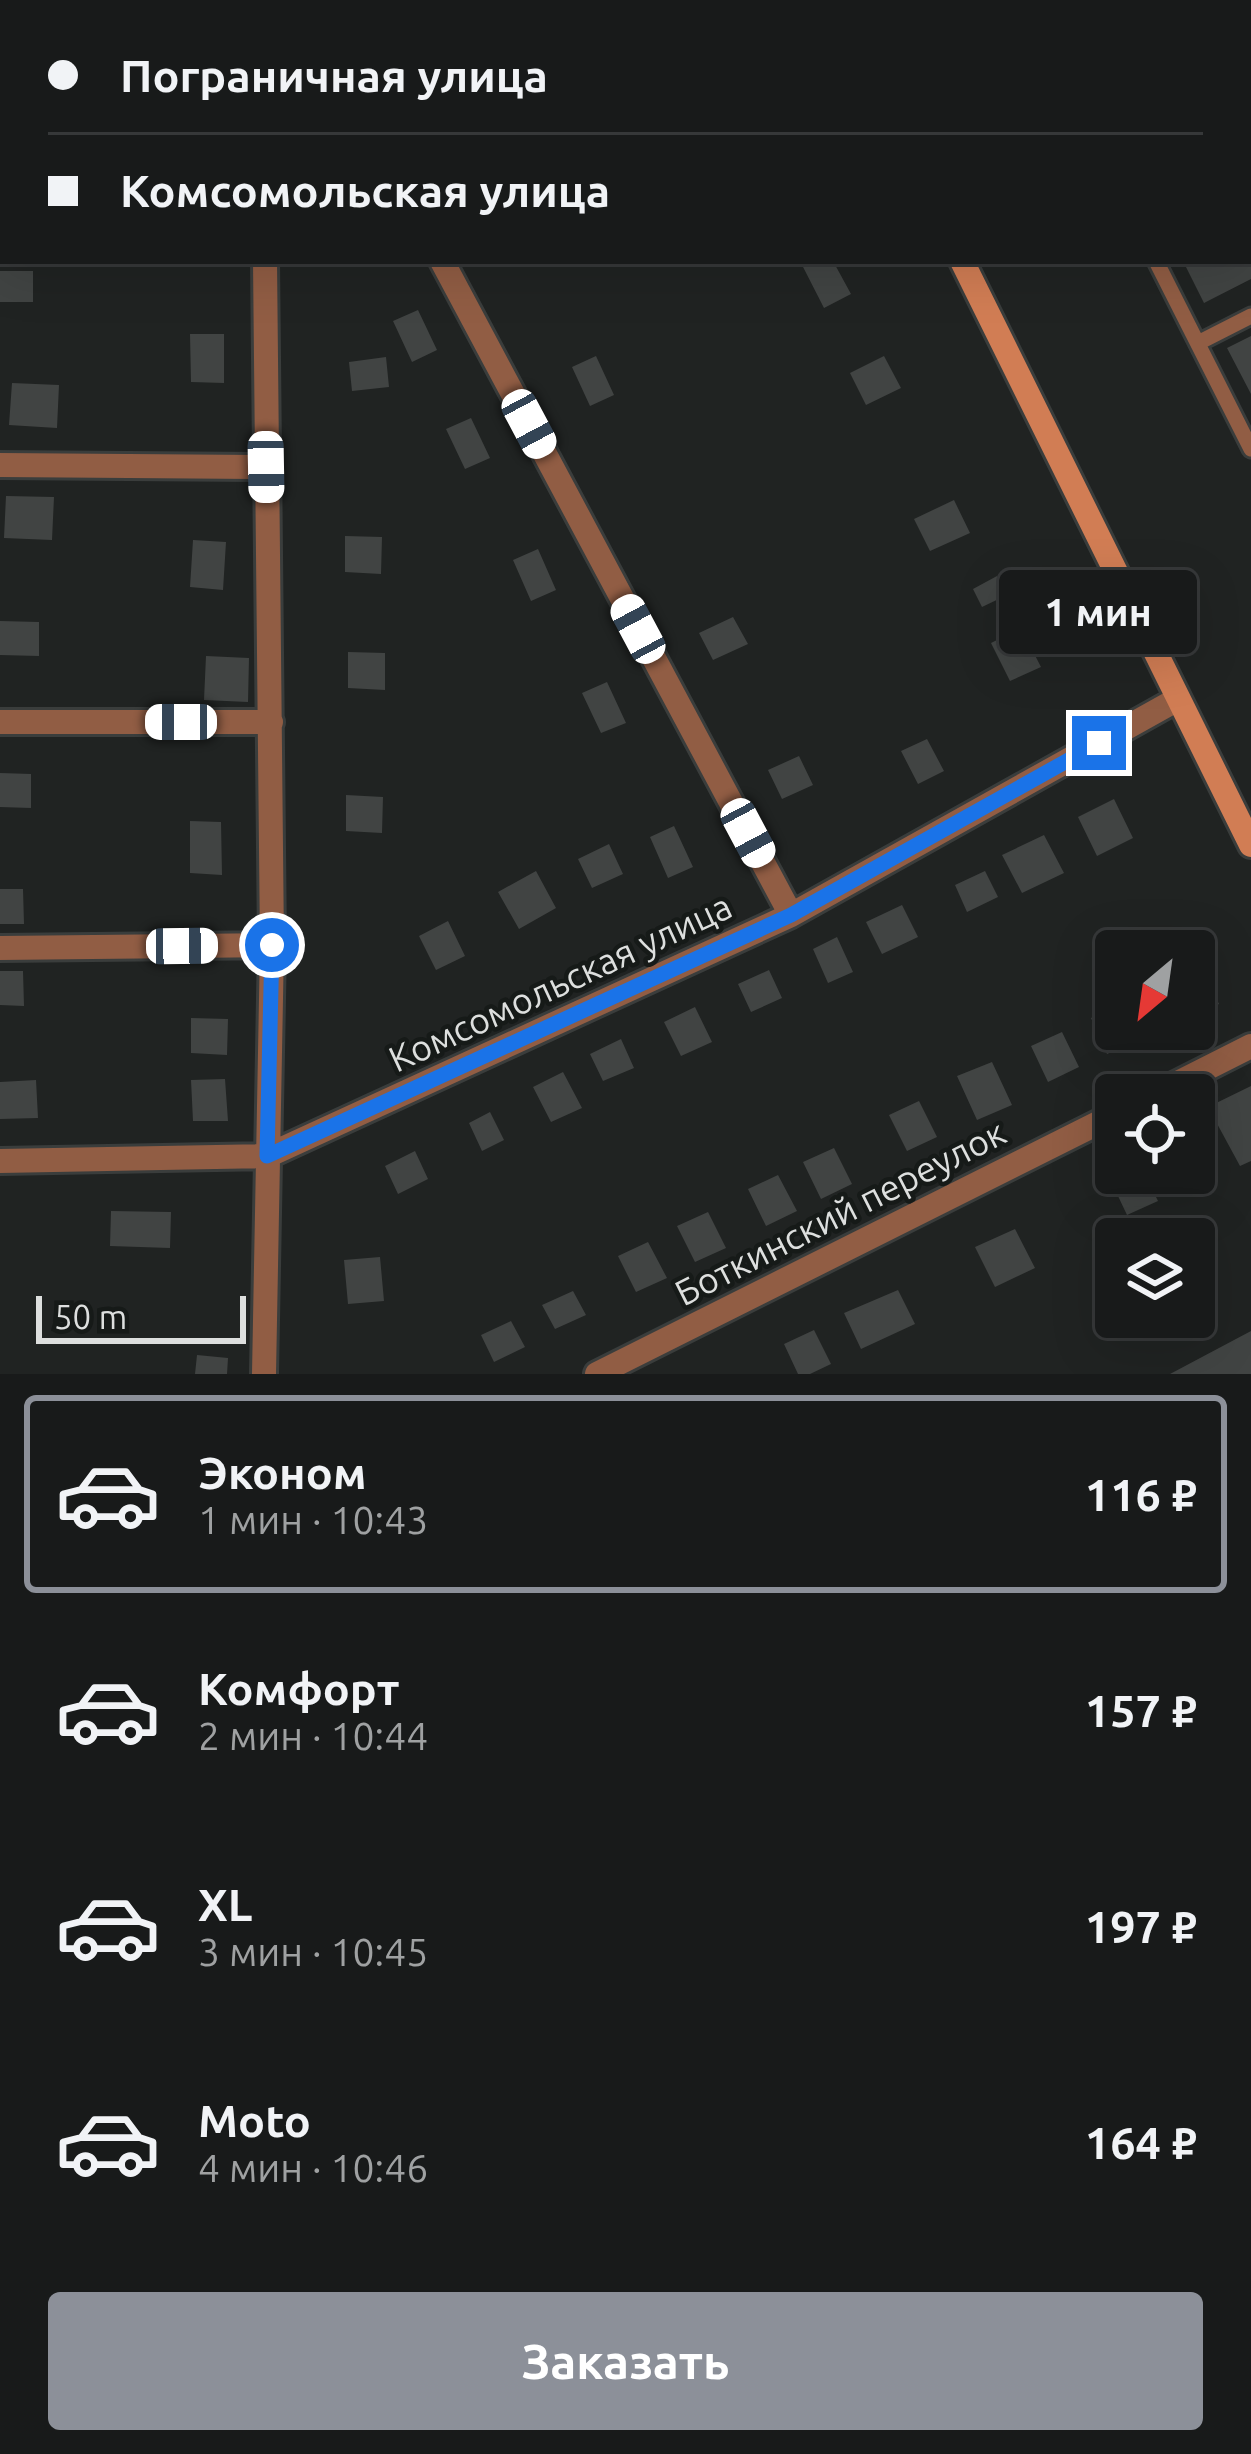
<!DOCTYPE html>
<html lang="ru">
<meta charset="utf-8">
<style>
:root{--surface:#181a1a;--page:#252727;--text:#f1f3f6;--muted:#9fa1a2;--line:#363839;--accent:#8c9099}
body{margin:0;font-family:Ubuntu,sans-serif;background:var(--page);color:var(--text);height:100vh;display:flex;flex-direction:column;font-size:45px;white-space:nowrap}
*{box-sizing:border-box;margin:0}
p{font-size:39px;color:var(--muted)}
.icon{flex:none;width:66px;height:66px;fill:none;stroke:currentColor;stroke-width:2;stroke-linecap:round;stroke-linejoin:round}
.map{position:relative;height:1374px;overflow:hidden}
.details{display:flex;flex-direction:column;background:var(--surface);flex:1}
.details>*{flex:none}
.guide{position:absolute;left:0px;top:0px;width:1251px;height:264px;box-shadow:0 12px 48px #0002,0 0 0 3px var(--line);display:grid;align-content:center;height:264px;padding:0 48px;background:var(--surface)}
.needle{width:78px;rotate:209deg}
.buttons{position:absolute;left:1095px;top:930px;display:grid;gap:24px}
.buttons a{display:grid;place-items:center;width:120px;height:120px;border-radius:12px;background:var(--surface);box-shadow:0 12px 48px #0002,0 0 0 3px var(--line);font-size:60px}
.scale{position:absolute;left:36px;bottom:30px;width:210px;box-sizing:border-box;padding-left:12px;border:6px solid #dddfde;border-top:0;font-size:33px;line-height:42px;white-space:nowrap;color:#dddfde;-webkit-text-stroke:9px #161a18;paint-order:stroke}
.end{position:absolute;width:54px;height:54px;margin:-27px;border:15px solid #1a73e8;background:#fff;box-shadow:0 0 0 6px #fff}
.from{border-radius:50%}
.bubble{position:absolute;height:84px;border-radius:12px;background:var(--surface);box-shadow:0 12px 48px #0002,0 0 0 3px var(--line);font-size:39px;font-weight:700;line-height:84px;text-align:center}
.car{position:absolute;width:36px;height:72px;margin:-36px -18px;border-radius:15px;box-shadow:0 0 9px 3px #0007;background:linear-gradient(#fff 24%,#345 0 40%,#fff 0 76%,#345 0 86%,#fff 0)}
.guide b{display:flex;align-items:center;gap:42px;height:114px;font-size:45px}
.guide b+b{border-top:3px solid var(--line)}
.guide i{width:30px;height:30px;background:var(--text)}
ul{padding:21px 0 0;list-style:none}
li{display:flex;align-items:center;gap:36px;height:198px;margin:0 24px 18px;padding:0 24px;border:6px solid transparent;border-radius:12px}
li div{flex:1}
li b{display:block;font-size:45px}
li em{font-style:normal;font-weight:700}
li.on{border-color:var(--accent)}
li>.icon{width:108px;height:108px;stroke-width:1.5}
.primary-button{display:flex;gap:24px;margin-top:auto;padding:24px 48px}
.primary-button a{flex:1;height:138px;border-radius:12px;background:var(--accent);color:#fff;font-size:48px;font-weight:700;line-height:138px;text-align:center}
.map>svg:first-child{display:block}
.building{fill:#414443}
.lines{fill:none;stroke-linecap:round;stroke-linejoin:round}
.lane-casing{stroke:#3a3d3c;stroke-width:21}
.street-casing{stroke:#3a3d3c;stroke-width:30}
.secondary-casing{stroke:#3a3d3c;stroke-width:30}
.lane{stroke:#915d44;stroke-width:15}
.street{stroke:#915d44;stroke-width:24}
.secondary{stroke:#d17d54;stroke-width:24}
.route{stroke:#1a73e8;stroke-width:15}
.labels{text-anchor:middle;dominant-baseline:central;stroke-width:9;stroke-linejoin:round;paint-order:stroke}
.street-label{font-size:36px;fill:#dddfde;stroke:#161a18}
</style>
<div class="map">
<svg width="1251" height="1374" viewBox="0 0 1251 1374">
<rect width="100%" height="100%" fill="#202322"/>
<path class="building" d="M804,261H833L851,294L824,308L801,263Z
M1183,261H1251V279L1204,303Z
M0,271H33V302H0Z
M418,310L437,350L412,362L393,321Z
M190,334H224V383L191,382Z
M1251,336V394L1227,348Z
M596,356L614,395L590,406L572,367Z
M884,356L901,388L866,405L850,373Z
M386,357L389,387L352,391L349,362Z
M12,383L59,385L57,428L9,425Z
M471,418L490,458L465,469L446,429Z
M6,496L54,497L52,540L4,538Z
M954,500L970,533L930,551L914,519Z
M345,536L382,537L381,574L345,572Z
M193,540L226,542L223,590L190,587Z
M538,549L556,590L531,601L513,560Z
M997,576L1007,595L982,607L973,589Z
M733,617L748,644L713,660L699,633Z
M0,621L39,622V656L0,655Z
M1021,628L1041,667L1010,681L991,643Z
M348,652L385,653V690L348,688Z
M206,656L249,658L248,702L204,700Z
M607,682L626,723L601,733L582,693Z
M927,739L944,771L918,784L901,751Z
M799,756L813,785L782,799L768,770Z
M0,773L31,774V808L0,807Z
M346,795L383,797L382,833L346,831Z
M1114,799L1133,838L1097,856L1078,817Z
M190,821L221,822L222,875L190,873Z
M674,826L693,867L668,878L650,837Z
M1044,835L1064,873L1022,893L1002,855Z
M609,844L623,874L592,888L578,859Z
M536,871L556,908L519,929L498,892Z
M985,871L998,897L967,912L955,885Z
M0,889H23L24,924H0Z
M902,905L918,937L882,954L866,922Z
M448,921L465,956L436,970L419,936Z
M837,937L853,972L828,983L813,949Z
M1202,969L1219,1004L1194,1016V972Z
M769,970L782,998L751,1012L738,984Z
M0,971H23L24,1006L0,1005Z
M695,1007L712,1042L681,1056L664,1022Z
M1116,1007V1029H1133L1138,1040L1107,1054L1091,1018Z
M191,1018L228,1019L227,1055L191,1053Z
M1062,1032L1079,1067L1048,1082L1031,1046Z
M621,1039L634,1068L603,1081L590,1054Z
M992,1062L1012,1105L977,1120L957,1076Z
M563,1072L582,1108L551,1122L533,1087Z
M225,1079L228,1121H193L191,1080Z
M36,1080L38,1118L0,1119V1082Z
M1251,1086V1161L1240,1166L1208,1107Z
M919,1101L937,1137L907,1151L889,1115Z
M490,1112L504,1140L482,1151L469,1123Z
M834,1148L852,1184L821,1199L803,1162Z
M415,1151L428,1179L398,1194L385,1166Z
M1124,1173H1144L1158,1201L1127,1215L1110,1179Z
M778,1175L797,1211L766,1226L748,1189Z
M111,1211L171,1212L170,1248L110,1246Z
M708,1212L726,1248L695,1262L677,1226Z
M1015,1229L1035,1268L995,1287L975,1247Z
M648,1242L667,1278L636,1292L618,1256Z
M380,1257L384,1301L348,1304L344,1260Z
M898,1290L915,1324L861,1349L844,1313Z
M573,1291L586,1315L555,1329L542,1305Z
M511,1321L525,1347L494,1362L481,1335Z
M814,1330L831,1364L810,1374H798L784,1344Z
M1251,1331V1374H1170Z
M197,1355L228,1358L227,1374H195Z"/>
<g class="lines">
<defs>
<path id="lane" d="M1019,0L1021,3
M1136,0L1137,3
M1248,216L1251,222
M1156,261L1251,449
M1198,343L1251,316"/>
<path id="street" d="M292,0L294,3
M267,3V0
M0,217H3
M442,261L791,915
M0,465L266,467
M0,722H271
M0,948L272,945
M1154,1095L1251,1046
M0,1161L267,1156L791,915L1176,700
M264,1374L272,945L265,261
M597,1374L1116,1114"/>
<path id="secondary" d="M834,0L836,3
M962,261L1251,845"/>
</defs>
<use href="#lane" class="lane-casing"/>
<use href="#street" class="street-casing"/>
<use href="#secondary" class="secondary-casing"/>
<use href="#lane" class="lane"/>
<use href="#street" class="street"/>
<use href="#secondary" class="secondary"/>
</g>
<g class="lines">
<path class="route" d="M272,945L267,1156L791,915L1099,743"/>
</g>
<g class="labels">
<g class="street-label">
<text transform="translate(560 982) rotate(-25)">Комсомольская улица</text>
<text transform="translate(840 1212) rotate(-27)">Боткинский переулок</text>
</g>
</g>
</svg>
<div class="buttons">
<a><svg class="needle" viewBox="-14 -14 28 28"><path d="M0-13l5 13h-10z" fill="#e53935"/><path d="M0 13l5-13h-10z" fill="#9fa1a2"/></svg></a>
<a><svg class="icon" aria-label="locate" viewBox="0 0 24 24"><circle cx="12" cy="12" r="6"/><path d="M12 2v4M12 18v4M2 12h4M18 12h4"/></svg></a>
<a><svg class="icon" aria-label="layers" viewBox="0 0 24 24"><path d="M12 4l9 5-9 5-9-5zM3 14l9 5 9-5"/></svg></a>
</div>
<div class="scale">50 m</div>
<i class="end from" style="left:272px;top:945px"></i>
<i class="end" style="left:1099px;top:743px"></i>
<div class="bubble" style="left:999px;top:570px;width:198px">1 мин</div>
<i class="car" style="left:529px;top:424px;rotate:152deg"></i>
<i class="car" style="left:266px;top:467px;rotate:179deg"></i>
<i class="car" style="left:638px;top:629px;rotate:332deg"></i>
<i class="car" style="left:181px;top:722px;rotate:270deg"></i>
<i class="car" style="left:748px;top:833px;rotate:152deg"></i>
<i class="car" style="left:182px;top:946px;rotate:89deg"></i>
<div class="guide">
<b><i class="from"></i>Пограничная улица</b>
<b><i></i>Комсомольская улица</b>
</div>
</div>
<section class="details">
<ul>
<li class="on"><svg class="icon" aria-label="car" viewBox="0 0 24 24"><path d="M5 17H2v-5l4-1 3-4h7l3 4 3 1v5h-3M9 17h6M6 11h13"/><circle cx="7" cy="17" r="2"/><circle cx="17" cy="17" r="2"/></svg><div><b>Эконом</b><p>1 мин · 10:43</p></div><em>116 ₽</em></li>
<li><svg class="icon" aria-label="car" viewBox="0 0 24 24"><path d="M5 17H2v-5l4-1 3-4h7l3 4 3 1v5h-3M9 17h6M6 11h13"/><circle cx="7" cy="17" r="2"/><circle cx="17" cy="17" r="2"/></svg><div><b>Комфорт</b><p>2 мин · 10:44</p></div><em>157 ₽</em></li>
<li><svg class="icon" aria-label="car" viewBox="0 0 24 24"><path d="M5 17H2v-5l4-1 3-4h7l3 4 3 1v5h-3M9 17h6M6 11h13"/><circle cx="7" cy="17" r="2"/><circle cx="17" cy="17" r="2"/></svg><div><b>XL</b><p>3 мин · 10:45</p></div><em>197 ₽</em></li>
<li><svg class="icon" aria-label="car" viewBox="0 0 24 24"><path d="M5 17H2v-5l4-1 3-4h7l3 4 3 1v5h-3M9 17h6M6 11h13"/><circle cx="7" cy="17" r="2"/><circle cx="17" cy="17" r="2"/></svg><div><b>Moto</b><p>4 мин · 10:46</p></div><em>164 ₽</em></li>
</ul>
<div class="primary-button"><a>Заказать</a></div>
</section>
